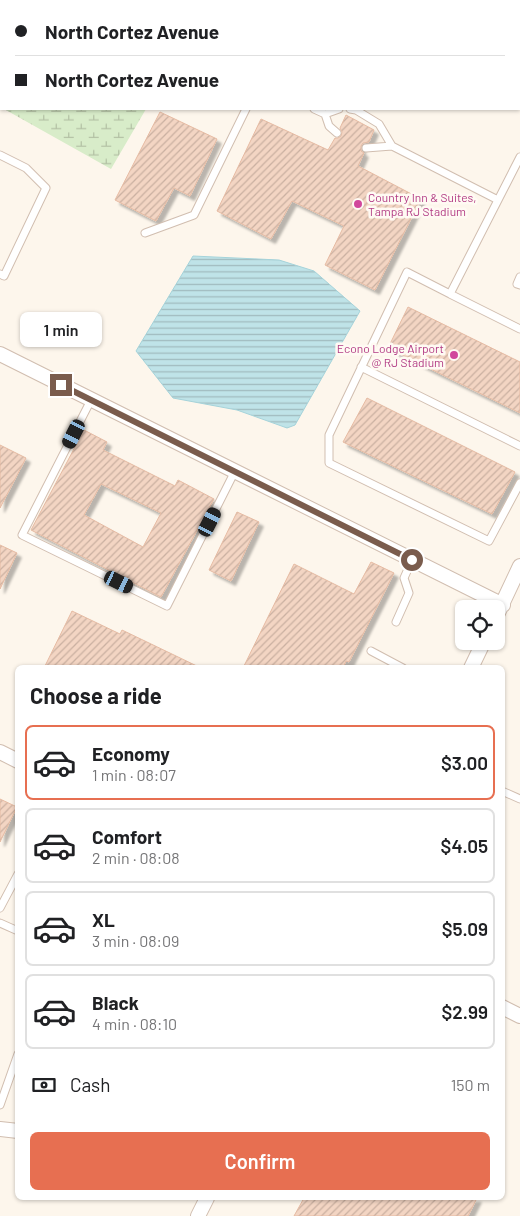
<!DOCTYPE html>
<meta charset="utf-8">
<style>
:root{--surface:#fff;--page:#f6f6f6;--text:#202124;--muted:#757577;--line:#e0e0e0;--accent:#e76f51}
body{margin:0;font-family:Barlow,sans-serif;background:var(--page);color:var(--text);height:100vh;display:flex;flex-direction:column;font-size:19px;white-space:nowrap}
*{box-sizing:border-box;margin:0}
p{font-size:16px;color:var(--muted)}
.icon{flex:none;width:28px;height:28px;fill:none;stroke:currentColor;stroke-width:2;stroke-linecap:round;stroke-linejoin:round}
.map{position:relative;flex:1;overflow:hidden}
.sheet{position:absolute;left:15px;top:665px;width:490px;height:535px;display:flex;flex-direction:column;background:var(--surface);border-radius:8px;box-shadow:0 1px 4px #0004}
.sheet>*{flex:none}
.banner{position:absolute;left:0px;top:0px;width:520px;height:110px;box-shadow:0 1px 4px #0004;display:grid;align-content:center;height:110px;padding:0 15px;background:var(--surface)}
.buttons{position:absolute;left:455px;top:600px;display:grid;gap:10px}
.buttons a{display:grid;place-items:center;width:50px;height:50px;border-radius:8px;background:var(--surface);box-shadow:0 1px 4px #0004;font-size:25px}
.end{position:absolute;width:22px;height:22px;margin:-11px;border:6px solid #7a5c4d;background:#fff;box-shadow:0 0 0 2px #fff}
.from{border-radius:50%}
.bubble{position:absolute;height:35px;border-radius:8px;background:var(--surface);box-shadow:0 1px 4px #0004;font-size:16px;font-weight:600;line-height:35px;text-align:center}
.car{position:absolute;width:15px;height:30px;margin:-15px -8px;border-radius:6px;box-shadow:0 0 4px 1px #0007;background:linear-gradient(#222 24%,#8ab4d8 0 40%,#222 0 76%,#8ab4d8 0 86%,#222 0)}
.banner b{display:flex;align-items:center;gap:18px;height:48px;font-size:19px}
.banner b+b{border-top:1px solid var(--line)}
.banner i{width:12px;height:12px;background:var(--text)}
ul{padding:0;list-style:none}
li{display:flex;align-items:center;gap:15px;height:75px;margin:0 10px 8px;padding:0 5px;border:2px solid var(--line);border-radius:8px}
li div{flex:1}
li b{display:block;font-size:19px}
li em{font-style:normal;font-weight:600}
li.selected{border-color:var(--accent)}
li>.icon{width:45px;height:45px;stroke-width:1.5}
h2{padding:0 15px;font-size:22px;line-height:60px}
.pay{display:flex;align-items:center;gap:12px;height:55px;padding:0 15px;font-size:19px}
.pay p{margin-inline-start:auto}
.action{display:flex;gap:10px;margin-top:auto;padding:10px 15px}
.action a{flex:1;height:58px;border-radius:8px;background:var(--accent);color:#fff;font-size:20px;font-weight:600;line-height:58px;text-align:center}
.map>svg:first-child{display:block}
.wetland{fill:url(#wetland-marsh)}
.water{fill:url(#water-rules);stroke:#a5d3da}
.building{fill:url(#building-hatch);stroke:#e6bba3;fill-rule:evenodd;filter:url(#shadow)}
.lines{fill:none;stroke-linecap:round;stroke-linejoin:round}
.lane-casing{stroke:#d1beb0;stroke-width:9}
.street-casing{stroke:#d1beb0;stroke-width:16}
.lane{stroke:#fff;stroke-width:7}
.street{stroke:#fff;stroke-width:14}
.route{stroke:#7a5c4d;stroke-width:6}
.hotel-dot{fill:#d1479c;stroke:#fffaf3;stroke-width:2}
.labels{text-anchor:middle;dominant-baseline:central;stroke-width:5;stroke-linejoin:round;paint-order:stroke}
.hotel-label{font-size:12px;fill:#b23c85;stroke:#fffaf3;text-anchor:start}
</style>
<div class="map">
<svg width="520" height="1216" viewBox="0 0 520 1216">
<defs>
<pattern id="wetland-marsh" width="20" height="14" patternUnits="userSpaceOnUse" patternTransform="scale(1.25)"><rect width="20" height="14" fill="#d8ecc9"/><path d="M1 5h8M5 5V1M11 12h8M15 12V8" fill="none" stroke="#b4c2a5"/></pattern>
<pattern id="water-rules" width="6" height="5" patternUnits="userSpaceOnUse" patternTransform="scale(1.25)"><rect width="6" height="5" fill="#bfe3e8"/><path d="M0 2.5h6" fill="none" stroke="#a0bbbe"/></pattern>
<pattern id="building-hatch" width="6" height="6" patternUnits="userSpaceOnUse" patternTransform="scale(1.25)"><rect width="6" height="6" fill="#f3d5c3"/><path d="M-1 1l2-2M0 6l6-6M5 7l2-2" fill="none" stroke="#cab0a1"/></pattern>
<filter id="shadow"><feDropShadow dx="4.5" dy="4.5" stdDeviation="1" flood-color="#0004"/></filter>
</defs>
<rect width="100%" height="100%" fill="#fdf6ec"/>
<path class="wetland" d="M26,0H189L192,1H26Z
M4,109H146L111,169Z"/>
<path class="water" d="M193,256L279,260L314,271L360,311L295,425L287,428L237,410L173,398L136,351Z"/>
<path class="building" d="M160,112L217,139L190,196L174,188L156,221L115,200Z
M346,115L374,130L369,142L363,143L361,146V151L364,153L358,166L421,199L375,290L325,265L344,226L292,201L271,239L217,211L261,119L328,150L335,138H338L341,136L342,132L340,128Z
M408,307L520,362V413L388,348Z
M367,398L515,472L492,514L343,442Z
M84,430L107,442L103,450L175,486L178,480L214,499L161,597L31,530ZM101,484L161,513L143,547L84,515Z
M0,445L26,458L0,508Z
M237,512L259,522L231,581L209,570Z
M0,545L17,553L0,589Z
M371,562L394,573L349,662L346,661L343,668H243L294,564L354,594Z
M72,611L120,634L122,630L201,668H44Z
M0,799L17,807L0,842Z
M304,1198H477L468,1216H294Z"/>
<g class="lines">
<defs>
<path id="lane" d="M404,0L407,1
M300,1V0
M519,58L520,59
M314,109L325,114L339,109
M350,109L356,110L379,124L392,146L498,200
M325,114L329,126L337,133
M366,148L392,146
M0,155L26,168L46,188L4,276L0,274
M520,157L450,294L520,329
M145,233L194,215L246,109
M520,277L517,284L520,285
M450,294L407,272L329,435V463L489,541L520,483
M361,367L520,446
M91,400L22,535L167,606L235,471
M396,622L409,593L404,578L412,560
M371,651L403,668
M502,791L520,799
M0,908L18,874
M0,923L18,931
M0,1105L18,1054"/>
<path id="street" d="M0,354L503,605
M496,617L520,566
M471,668L484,641
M0,752L18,761
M502,1007L520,1016
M0,1129L18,1131
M198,1216L207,1198"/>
</defs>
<use href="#lane" class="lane-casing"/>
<use href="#street" class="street-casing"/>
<use href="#lane" class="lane"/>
<use href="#street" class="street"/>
</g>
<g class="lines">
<path class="route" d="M61,385L412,560"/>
</g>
<g class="hotel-dot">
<circle cx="358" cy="204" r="5"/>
<circle cx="454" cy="355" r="5"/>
</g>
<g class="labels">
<g class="hotel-label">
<text x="368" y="197">Country Inn &amp; Suites,<tspan x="368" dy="14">Tampa RJ Stadium</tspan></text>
<text x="444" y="348" text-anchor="end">Econo Lodge Airport<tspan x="444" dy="14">@ RJ Stadium</tspan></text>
</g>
</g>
</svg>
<div class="buttons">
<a><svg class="icon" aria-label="locate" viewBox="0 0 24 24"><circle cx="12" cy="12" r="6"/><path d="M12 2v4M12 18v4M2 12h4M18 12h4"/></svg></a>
</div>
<i class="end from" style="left:412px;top:560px"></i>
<i class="end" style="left:61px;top:385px"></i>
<div class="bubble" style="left:20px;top:312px;width:82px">1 min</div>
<i class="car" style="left:74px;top:434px;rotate:207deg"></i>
<i class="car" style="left:210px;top:522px;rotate:27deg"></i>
<i class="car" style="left:119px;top:582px;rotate:116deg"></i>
<div class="banner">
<b><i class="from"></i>North Cortez Avenue</b>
<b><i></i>North Cortez Avenue</b>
</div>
<section class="sheet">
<h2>Choose a ride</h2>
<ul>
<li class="selected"><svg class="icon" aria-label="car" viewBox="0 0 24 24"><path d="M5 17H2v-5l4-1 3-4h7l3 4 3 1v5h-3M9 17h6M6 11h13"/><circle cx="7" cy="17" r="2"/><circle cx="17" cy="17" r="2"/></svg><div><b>Economy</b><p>1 min · 08:07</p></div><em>$3.00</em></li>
<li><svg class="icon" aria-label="car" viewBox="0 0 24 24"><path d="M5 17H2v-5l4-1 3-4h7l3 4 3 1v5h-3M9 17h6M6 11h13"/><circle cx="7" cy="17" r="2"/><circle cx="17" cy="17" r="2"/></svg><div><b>Comfort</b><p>2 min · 08:08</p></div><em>$4.05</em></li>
<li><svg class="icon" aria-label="car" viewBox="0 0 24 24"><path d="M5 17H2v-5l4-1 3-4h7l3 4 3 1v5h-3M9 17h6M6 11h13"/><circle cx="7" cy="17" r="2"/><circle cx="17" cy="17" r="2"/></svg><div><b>XL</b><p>3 min · 08:09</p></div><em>$5.09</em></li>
<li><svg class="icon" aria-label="car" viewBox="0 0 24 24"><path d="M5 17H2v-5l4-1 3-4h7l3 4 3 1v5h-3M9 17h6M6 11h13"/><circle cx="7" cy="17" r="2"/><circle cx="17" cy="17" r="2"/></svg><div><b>Black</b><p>4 min · 08:10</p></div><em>$2.99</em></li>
</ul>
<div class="pay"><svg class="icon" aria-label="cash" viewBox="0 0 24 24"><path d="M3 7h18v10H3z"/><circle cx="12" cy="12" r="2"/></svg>Cash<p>150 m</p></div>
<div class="action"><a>Confirm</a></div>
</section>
</div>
